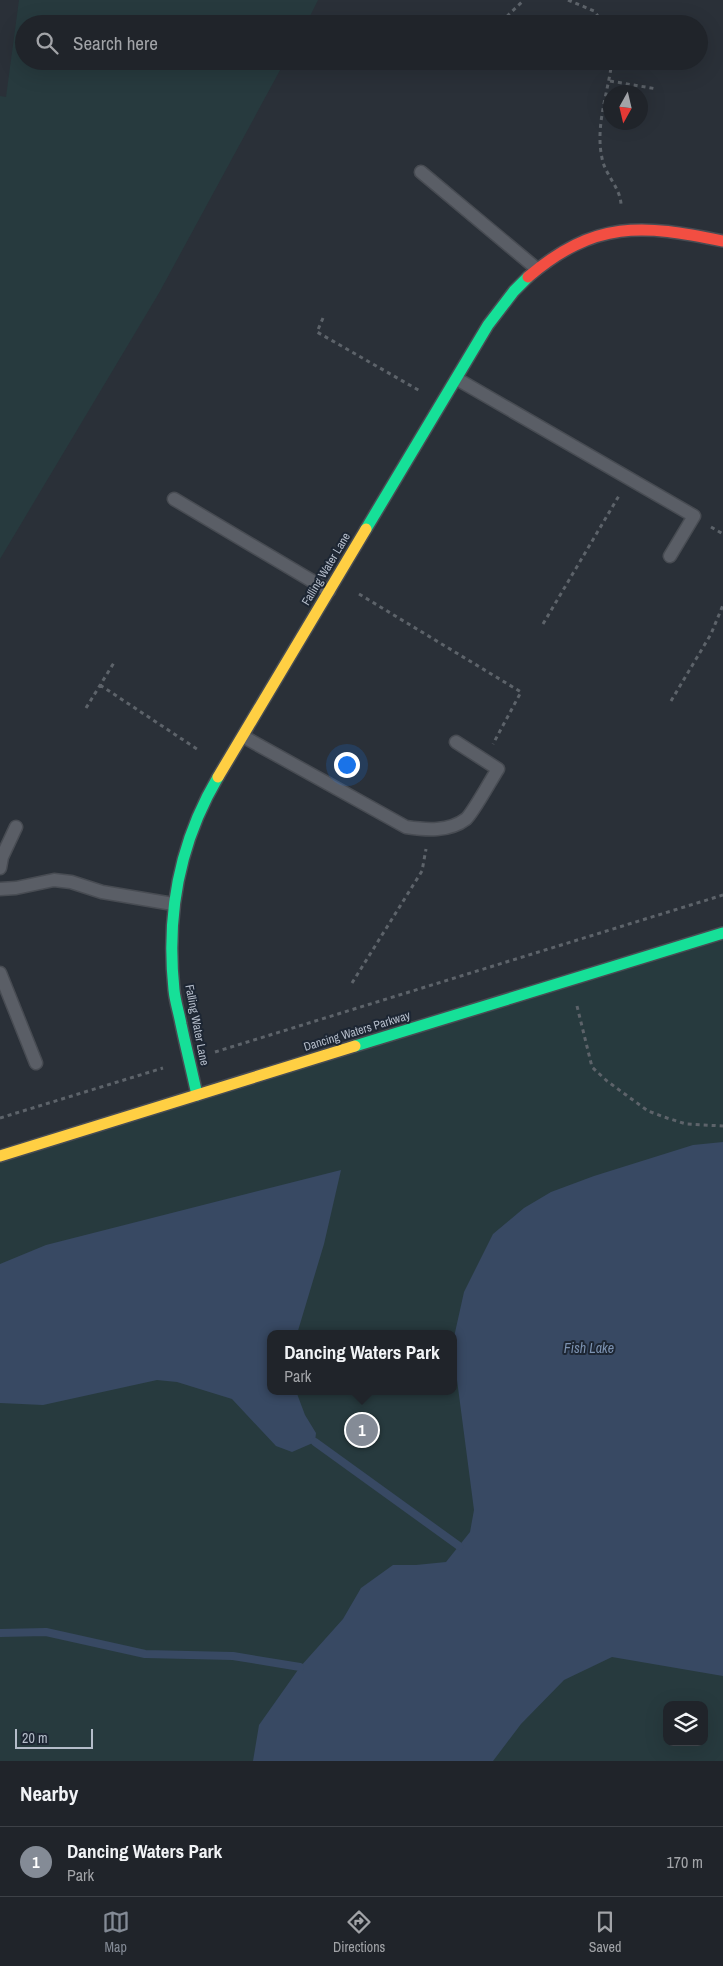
<!DOCTYPE html>
<style>
:root{--surface:#20242a;--page:#2d3036;--text:#f1f3f6;--muted:#a2a4a8;--line:#3d4147;--accent:#848b96}
body{margin:0;font-family:"Archivo Narrow",sans-serif;background:var(--page);color:var(--text)}
.controls{position:absolute;right:15px;bottom:15px;display:grid;overflow:hidden;border-radius:10px;box-shadow:0 5px 20px #0002}
.controls button{width:45px;height:45px;display:grid;place-items:center;padding:0;border:0;border-bottom:1px solid var(--line);background:var(--surface);color:var(--text);font:25px sans-serif}
.compass{position:absolute;left:603px;top:85px;width:45px;height:45px;border-radius:50%;background:var(--surface);box-shadow:0 5px 20px #0002;rotate:188deg}
.scale{position:absolute;left:15px;bottom:12px;width:78px;box-sizing:border-box;padding-left:5px;border:2px solid #b4bcc9;border-top:0;font-size:14px;line-height:18px;white-space:nowrap;color:#b4bcc9;-webkit-text-stroke:4px #1d2633;paint-order:stroke}
.you{position:absolute;left:346px;top:764px;width:18px;height:18px;margin:-12px;border:4px solid #fff;border-radius:50%;background:#1a73e8;box-shadow:0 0 0 8px #1a73e833}
.badge{display:grid;place-items:center;width:32px;height:32px;border-radius:50%;background:var(--accent);color:#fff;font-size:16px;font-weight:700}
.pin{position:absolute;translate:-50% -50%;border:2px solid #fff;box-shadow:0 1px 5px #0006}
.popup{position:absolute;left:267px;top:1330px;width:190px;height:65px;box-sizing:border-box;display:grid;place-content:center;border-radius:10px;background:var(--surface);filter:drop-shadow(0 1px 4px #0005);font-size:16px;white-space:nowrap;color:var(--muted)}
.popup b{font-size:19px;color:var(--text)}
.popup::after{content:'';position:absolute;left:50%;top:100%;margin-left:-10px;border:10px solid transparent;border-top-color:var(--surface)}
.list{margin:0;padding:0;list-style:none}
h2{display:flex;justify-content:space-between;align-items:center;height:65px;margin:0;padding:0 20px;font-size:21px}
h2 small{font-size:16px;font-weight:400;color:var(--muted)}
.list li{display:grid;grid-template-columns:32px 1fr auto;gap:15px;align-items:center;box-sizing:border-box;height:70px;padding:0 20px;border-top:1px solid var(--line)}
.list b{display:block;font-size:19px;white-space:nowrap}
.list p{margin:0;font-size:16px;white-space:nowrap;color:var(--muted)}
.list em{font-size:16px;font-style:normal;color:var(--muted)}
.icon{flex:none;width:28px;height:28px;fill:none;stroke:currentColor;stroke-width:2;stroke-linecap:round;stroke-linejoin:round}
.map{position:relative;flex:none;width:723px;height:1761px;overflow:hidden}
.search{position:absolute;background:var(--surface);box-shadow:0 5px 20px #0002;left:15px;right:15px;top:15px;height:55px;display:flex;align-items:center;gap:12px;box-sizing:border-box;padding:0 18px;border-radius:28px;color:var(--muted);font-size:19px}
.sheet{height:135px;background:var(--surface)}
nav{display:flex;justify-content:space-around;align-items:center;box-sizing:border-box;height:70px;border-top:1px solid var(--line);background:var(--surface);font-size:14px;color:var(--muted)}
nav a{display:grid;justify-items:center;gap:2px}
nav .on{color:var(--accent)}
.map>svg:first-child{display:block}
.green{fill:#273a3e;fill-rule:evenodd}
.water{fill:#384963}
.lines{fill:none;stroke-linecap:round;stroke-linejoin:round}
.stream{stroke:#384963;stroke-width:8}
.lane-casing{stroke:#484c53;stroke-width:15}
.fast-casing{stroke:#484c53;stroke-width:14}
.slow-casing{stroke:#484c53;stroke-width:14}
.jam-casing{stroke:#484c53;stroke-width:14}
.path{stroke:#5d636a;stroke-width:3;stroke-dasharray:4 4;stroke-linecap:butt}
.lane{stroke:#5a5e66;stroke-width:12}
.fast{stroke:#16e098;stroke-width:11}
.slow{stroke:#ffcf43;stroke-width:11}
.jam{stroke:#f24e42;stroke-width:11}
.labels{text-anchor:middle;stroke-width:4;stroke-linejoin:round;paint-order:stroke}
.street-label{font-size:12px;fill:#b4bcc9;stroke:#1d2633}
.water-label{font-size:14px;font-style:italic;fill:#7c92b1;stroke:#1d2633}
</style>
<div class="map">
<svg width="723" height="1761" viewBox="0 0 723 1761">
<rect width="100%" height="100%" fill="#2a3038"/>
<!-- green -->
<path class="green" d="M19,0H318L306,24H24V61H285L159,293L0,559V96L6,97Z
M723,933V1761H0V1156ZM271,1334H453V1391H271ZM667,1705H704V1742H667Z"/>
<!-- water -->
<path class="water" d="M723,1142V1676L612,1657L564,1680L521,1724L493,1761H253L259,1725L300,1667L343,1619L361,1588L393,1565H416L446,1562L470,1532L474,1510L457,1380L454,1337L464,1292L493,1234L524,1208L551,1192L594,1176L693,1145Z
M341,1170L324,1244L297,1334H271V1391H296L305,1415L316,1433L315,1442L292,1452L276,1446L232,1399L177,1382L157,1380L43,1405L0,1403V1264L46,1245Z"/>
<g class="lines">
<!-- stream -->
<path class="stream" d="M315,1442L459,1546
M0,1633L46,1632L145,1654L233,1656L300,1667"/>
<!-- lane casing -->
<g class="lane-casing">
<path id="lane" d="M421,172L537,269
M457,379L694,516L670,556
M174,499L329,591
M244,737L406,827C426,830 449,832 466,819C473,813 492,778 498,769L456,742
M0,868L2,857L16,827
M0,889L16,888L54,880L71,882L102,892L173,904
M0,973L36,1063"/>
</g>
<!-- fast casing -->
<g class="fast-casing">
<path id="fast" d="M366,529L488,325L514,291L528,277
M355,1046L723,933
M197,1095C192,1071 186,1048 181,1024C179,1013 175,1001 174,990C166,914 179,843 218,777"/>
</g>
<!-- slow casing -->
<g class="slow-casing">
<path id="slow" d="M218,777L366,529
M0,1156L355,1046"/>
</g>
<!-- jam casing -->
<g class="jam-casing">
<path id="jam" d="M528,277C595,220 642,224 723,241"/>
</g>
<!-- path -->
<path class="path" d="M568,0L594,11L604,24
M501,22L524,0
M612,61C608,93 595,126 602,158C605,175 620,187 621,204
M610,81L657,89
M323,318L317,332L420,391
M711,527L723,534
M359,594L521,692L493,744
M543,624L620,494
M100,685L200,751
M671,701L711,634L723,605
M86,708L115,661
M352,983L422,871L426,849
M577,1006L592,1067L607,1081L648,1111L667,1118L686,1124L723,1126
M215,1052L723,895
M0,1118L163,1068"/>
<!-- lane -->
<use href="#lane" class="lane"/>
<!-- fast -->
<use href="#fast" class="fast"/>
<!-- slow -->
<use href="#slow" class="slow"/>
<!-- jam -->
<use href="#jam" class="jam"/>
</g>
<g class="labels">
<!-- street labels -->
<g class="street-label">
<text transform="translate(326 569) rotate(-59)" y="4">Falling Water Lane</text>
<text transform="translate(197 1025) rotate(79)" y="4">Falling Water Lane</text>
<text transform="translate(357 1031) rotate(-17)" y="4">Dancing Waters Parkway</text>
</g>
<!-- water labels -->
<g class="water-label">
<text x="589" y="1353">Fish Lake</text>
</g>
</g>
</svg>
<div class="controls">
<button><svg class="icon" aria-label="layers" viewBox="0 0 24 24"><path d="M12 4l9 5-9 5-9-5zM3 14l9 5 9-5"/></svg></button>
</div>
<svg class="compass" viewBox="-18 -18 36 36"><path d="M0-13l5 13h-10z" fill="#e53935"/><path d="M0 13l5-13h-10z" fill="#a2a4a8"/></svg>
<div class="scale">20 m</div>
<div class="you"></div>
<div class="pin badge" style="left:362px;top:1430px">1</div>
<div class="popup"><b>Dancing Waters Park</b>Park</div>
<div class="search"><svg class="icon" aria-label="search" viewBox="0 0 24 24"><circle cx="10" cy="10" r="6"/><path d="M15 15l6 6"/></svg>Search here</div>
</div>
<section class="sheet">
<h2>Nearby<small></small></h2>
<ul class="list">
<li><span class="badge">1</span><div><b>Dancing Waters Park</b><p>Park</p></div><em>170 m</em></li>
</ul>
</section>
<nav>
<a class="on"><svg class="icon" aria-label="map" viewBox="0 0 24 24"><path d="M3 6l6-2 6 2 6-2v14l-6 2-6-2-6 2zM9 4v14M15 6v14"/></svg>Map</a>
<a><svg class="icon" aria-label="directions" viewBox="0 0 24 24"><path d="M12 3l9 9-9 9-9-9zM9 14v-3h6M13 9l2 2-2 2"/></svg>Directions</a>
<a><svg class="icon" aria-label="saved" viewBox="0 0 24 24"><path d="M7 4h10v16l-5-4-5 4z"/></svg>Saved</a>
</nav>
